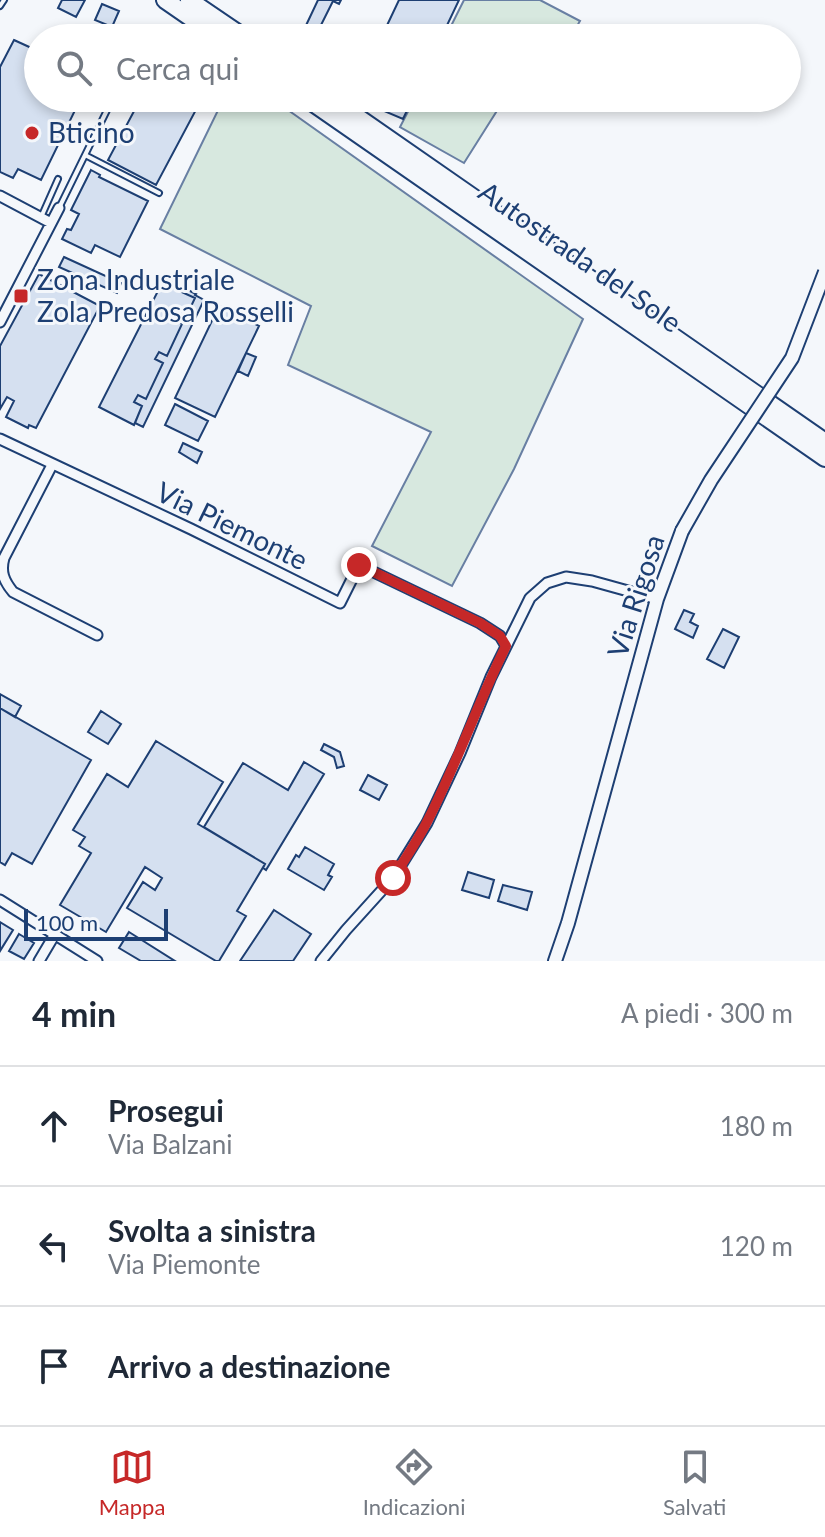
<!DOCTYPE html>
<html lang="it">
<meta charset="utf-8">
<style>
:root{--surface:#fff;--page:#f6f6f7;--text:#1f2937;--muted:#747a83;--line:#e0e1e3;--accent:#c62828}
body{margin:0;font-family:Lato,sans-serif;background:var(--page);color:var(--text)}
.scale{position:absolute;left:24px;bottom:20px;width:144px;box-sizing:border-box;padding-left:8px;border:4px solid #1d3f73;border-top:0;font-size:22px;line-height:28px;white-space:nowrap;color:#1d3f73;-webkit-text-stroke:6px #f4f7fb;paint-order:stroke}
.stop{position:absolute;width:24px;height:24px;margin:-18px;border:6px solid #c62828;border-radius:50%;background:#fff}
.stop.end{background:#c62828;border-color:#fff;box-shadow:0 2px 8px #0008}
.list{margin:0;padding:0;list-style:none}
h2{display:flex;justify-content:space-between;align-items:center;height:104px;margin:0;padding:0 32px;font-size:34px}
h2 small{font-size:26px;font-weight:400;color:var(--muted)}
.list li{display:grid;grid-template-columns:52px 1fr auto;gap:24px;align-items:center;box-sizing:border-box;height:120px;padding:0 32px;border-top:2px solid var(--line)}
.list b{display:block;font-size:30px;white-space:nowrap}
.list p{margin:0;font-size:26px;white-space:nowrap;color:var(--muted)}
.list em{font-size:26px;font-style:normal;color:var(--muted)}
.icon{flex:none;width:44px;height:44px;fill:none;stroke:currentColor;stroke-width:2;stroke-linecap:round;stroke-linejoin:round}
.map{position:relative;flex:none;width:825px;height:961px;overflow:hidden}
.search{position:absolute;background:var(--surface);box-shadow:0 4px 12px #0003;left:24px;right:24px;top:24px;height:88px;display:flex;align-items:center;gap:20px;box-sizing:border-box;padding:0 28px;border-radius:44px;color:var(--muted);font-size:30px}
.sheet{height:464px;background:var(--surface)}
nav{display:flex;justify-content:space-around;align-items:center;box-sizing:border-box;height:112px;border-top:2px solid var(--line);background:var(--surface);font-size:22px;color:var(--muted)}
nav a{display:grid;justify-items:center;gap:4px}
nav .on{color:var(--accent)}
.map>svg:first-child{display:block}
.green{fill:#d7e8df;stroke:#687fa3;stroke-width:2}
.building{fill:#d5e0f0;stroke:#1d3f73;stroke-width:2}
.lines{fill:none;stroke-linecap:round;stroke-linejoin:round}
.service-casing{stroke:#1d3f73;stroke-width:8}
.minor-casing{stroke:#1d3f73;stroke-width:13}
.secondary-casing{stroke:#1d3f73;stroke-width:16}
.motorway-casing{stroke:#1d3f73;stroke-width:20}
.service{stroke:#f4f7fb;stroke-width:4}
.minor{stroke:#f4f7fb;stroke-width:9}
.secondary{stroke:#f4f7fb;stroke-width:12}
.motorway{stroke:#f4f7fb;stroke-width:16}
.secondary-bridge-casing{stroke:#1d3f73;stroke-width:16;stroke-linecap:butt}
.secondary-bridge{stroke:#f4f7fb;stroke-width:12}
.route{stroke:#c62828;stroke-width:10}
.poi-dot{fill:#c62828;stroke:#f4f7fb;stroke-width:3}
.labels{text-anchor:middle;stroke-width:6;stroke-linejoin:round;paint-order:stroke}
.poi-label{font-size:28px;fill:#1d3f73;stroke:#f4f7fb;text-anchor:start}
.street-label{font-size:28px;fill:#1d3f73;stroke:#f4f7fb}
</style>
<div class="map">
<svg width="825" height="961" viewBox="0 0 825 961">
<rect width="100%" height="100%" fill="#f4f7fb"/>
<!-- green -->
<path class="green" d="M464,0H540L580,21L570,38H445Z
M224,98H271L583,319L514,469L452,586L372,546L431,432L288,365L311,306L160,229Z
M415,98H535L532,103L500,106L464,163L400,127Z"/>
<!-- building -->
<path class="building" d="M62,0H85L76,17L58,8Z
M318,0H341L339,4L333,1L320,27L344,38H304L301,36Z
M399,0H459L441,38H381Z
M102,4L119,11L112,27L95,20Z
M14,40L38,51V98H81L41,180L18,169L13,178L0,172V67Z
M141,98H200L196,105L198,106L156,185L108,160Z
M369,98H413L403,119L384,111L385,107L368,100Z
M91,170L100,175L99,177L148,201L120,257L95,245L91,253L62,239L67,229L71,230L79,214L71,210Z
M64,257L121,283L117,293L59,267Z
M39,274L100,306L36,428L29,425L28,428L6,417L14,401L7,397L0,409V346Z
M164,278L196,294L195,295L204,300L143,427L135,423L142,406L134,402L138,395L146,399L163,363L155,359L159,352L167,356L182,324L174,320L177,313L186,317L195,298L162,283Z
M162,283L195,298L186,317L177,313L174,320L182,324L167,356L159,352L155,359L163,363L146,399L138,395L134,402L142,406L134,425L99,407Z
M219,306L259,326L215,417L175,398Z
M246,353L256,357L248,376L238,371Z
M175,404L208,421L198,441L165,425Z
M183,443L202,452L197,463L179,452Z
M684,610L694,614L690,622L698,626L693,638L675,629Z
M723,629L739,637L724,668L707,659Z
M0,694L21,706L15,717L0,708Z
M0,708L91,760L32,864L12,853L5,865L0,862Z
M101,711L121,724L108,744L88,732Z
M156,741L223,782L198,824L265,864L237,911L246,916L219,961H216L127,908L143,882L155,890L162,878L145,867L106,932L60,905L91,853L79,846L85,837L73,830L107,774L128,787Z
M324,744L340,752L344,766L337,768L334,757L321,750Z
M304,762L324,774L266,870L263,868L265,864L204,827L243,763L288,790Z
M368,775L387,785L379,800L360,790Z
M305,847L334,864L328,875L332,877L324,890L288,869L296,855L299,857Z
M468,872L494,880L489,898L462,890Z
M503,885L532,892L527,910L498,901Z
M274,910L311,934L293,961H240Z
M0,922L13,930L0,951Z
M129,932L175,961H141L119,948Z
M19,934L34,943L24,959L9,951Z"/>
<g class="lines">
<!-- service casing -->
<g class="service-casing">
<path id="service" d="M0,6L4,0
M85,155L159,193
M60,206L113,98
M42,215L58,179"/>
</g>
<!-- minor casing -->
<g class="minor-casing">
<path id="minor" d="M0,196L51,223
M0,322L59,208
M0,439L191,529L340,603L359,565L480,623L500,636L506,646
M52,465L4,558C0,572 4,581 13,592L97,635
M0,900L97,961
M39,961L55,934
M321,961L346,930L393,878L427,823L460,753L491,677L530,598L547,583L566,577L592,581L657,599"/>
</g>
<!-- secondary casing -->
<g class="secondary-casing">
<path id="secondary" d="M555,961L568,923L657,599L682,531"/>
</g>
<!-- motorway casing -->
<g class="motorway-casing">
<path id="motorway" d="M165,0L220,38
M189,0L245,38
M306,98L825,458
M330,98L825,442"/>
</g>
<!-- service -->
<use href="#service" class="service"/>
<!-- minor -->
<use href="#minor" class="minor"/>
<!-- secondary -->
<use href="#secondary" class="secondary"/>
<!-- motorway -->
<use href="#motorway" class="motorway"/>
<!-- secondary-bridge casing -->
<g class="secondary-bridge-casing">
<path id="secondary-bridge" d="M682,531L711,480L792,358L825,272"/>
</g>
<!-- secondary-bridge -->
<use href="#secondary-bridge" class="secondary-bridge"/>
</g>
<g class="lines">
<!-- route -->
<path class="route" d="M359,565L480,623L500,636L506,646C478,703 457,763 428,820C418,840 405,859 393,878"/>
</g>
<!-- markers -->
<g class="poi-dot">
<circle cx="32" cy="133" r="8"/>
<rect x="13" y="288" width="16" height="16" rx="4"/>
</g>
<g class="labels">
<!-- poi labels -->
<g class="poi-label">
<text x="48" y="143">Bticino</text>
<text x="37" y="290">Zona Industriale<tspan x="37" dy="32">Zola Predosa Rosselli</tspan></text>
</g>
<!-- street labels -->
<g class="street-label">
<text transform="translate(580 257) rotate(35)" y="10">Autostrada del Sole</text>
<text transform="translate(232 526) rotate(26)" y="10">Via Piemonte</text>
<text transform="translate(636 596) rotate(-72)" y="10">Via Rigosa</text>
</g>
</g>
</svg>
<div class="scale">100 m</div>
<div class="stop" style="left:393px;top:878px"></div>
<div class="stop end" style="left:359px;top:565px"></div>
<div class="search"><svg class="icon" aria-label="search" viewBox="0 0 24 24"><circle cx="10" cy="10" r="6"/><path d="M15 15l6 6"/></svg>Cerca qui</div>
</div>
<section class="sheet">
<h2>4 min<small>A piedi · 300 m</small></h2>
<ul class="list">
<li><svg class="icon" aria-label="ahead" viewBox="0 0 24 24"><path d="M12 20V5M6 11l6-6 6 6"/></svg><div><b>Prosegui</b><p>Via Balzani</p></div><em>180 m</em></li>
<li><svg class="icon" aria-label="left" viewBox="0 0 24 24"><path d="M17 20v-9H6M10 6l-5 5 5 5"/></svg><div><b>Svolta a sinistra</b><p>Via Piemonte</p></div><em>120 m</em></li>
<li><svg class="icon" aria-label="arrive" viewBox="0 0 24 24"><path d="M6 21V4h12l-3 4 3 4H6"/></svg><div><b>Arrivo a destinazione</b></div></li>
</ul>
</section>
<nav>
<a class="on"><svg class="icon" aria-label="map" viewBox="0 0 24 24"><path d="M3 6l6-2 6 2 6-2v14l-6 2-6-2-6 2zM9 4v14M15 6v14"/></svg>Mappa</a>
<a><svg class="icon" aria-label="directions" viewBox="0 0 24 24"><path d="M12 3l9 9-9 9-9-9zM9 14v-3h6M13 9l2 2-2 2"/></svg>Indicazioni</a>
<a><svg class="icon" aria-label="saved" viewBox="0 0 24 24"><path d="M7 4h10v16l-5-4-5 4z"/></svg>Salvati</a>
</nav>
